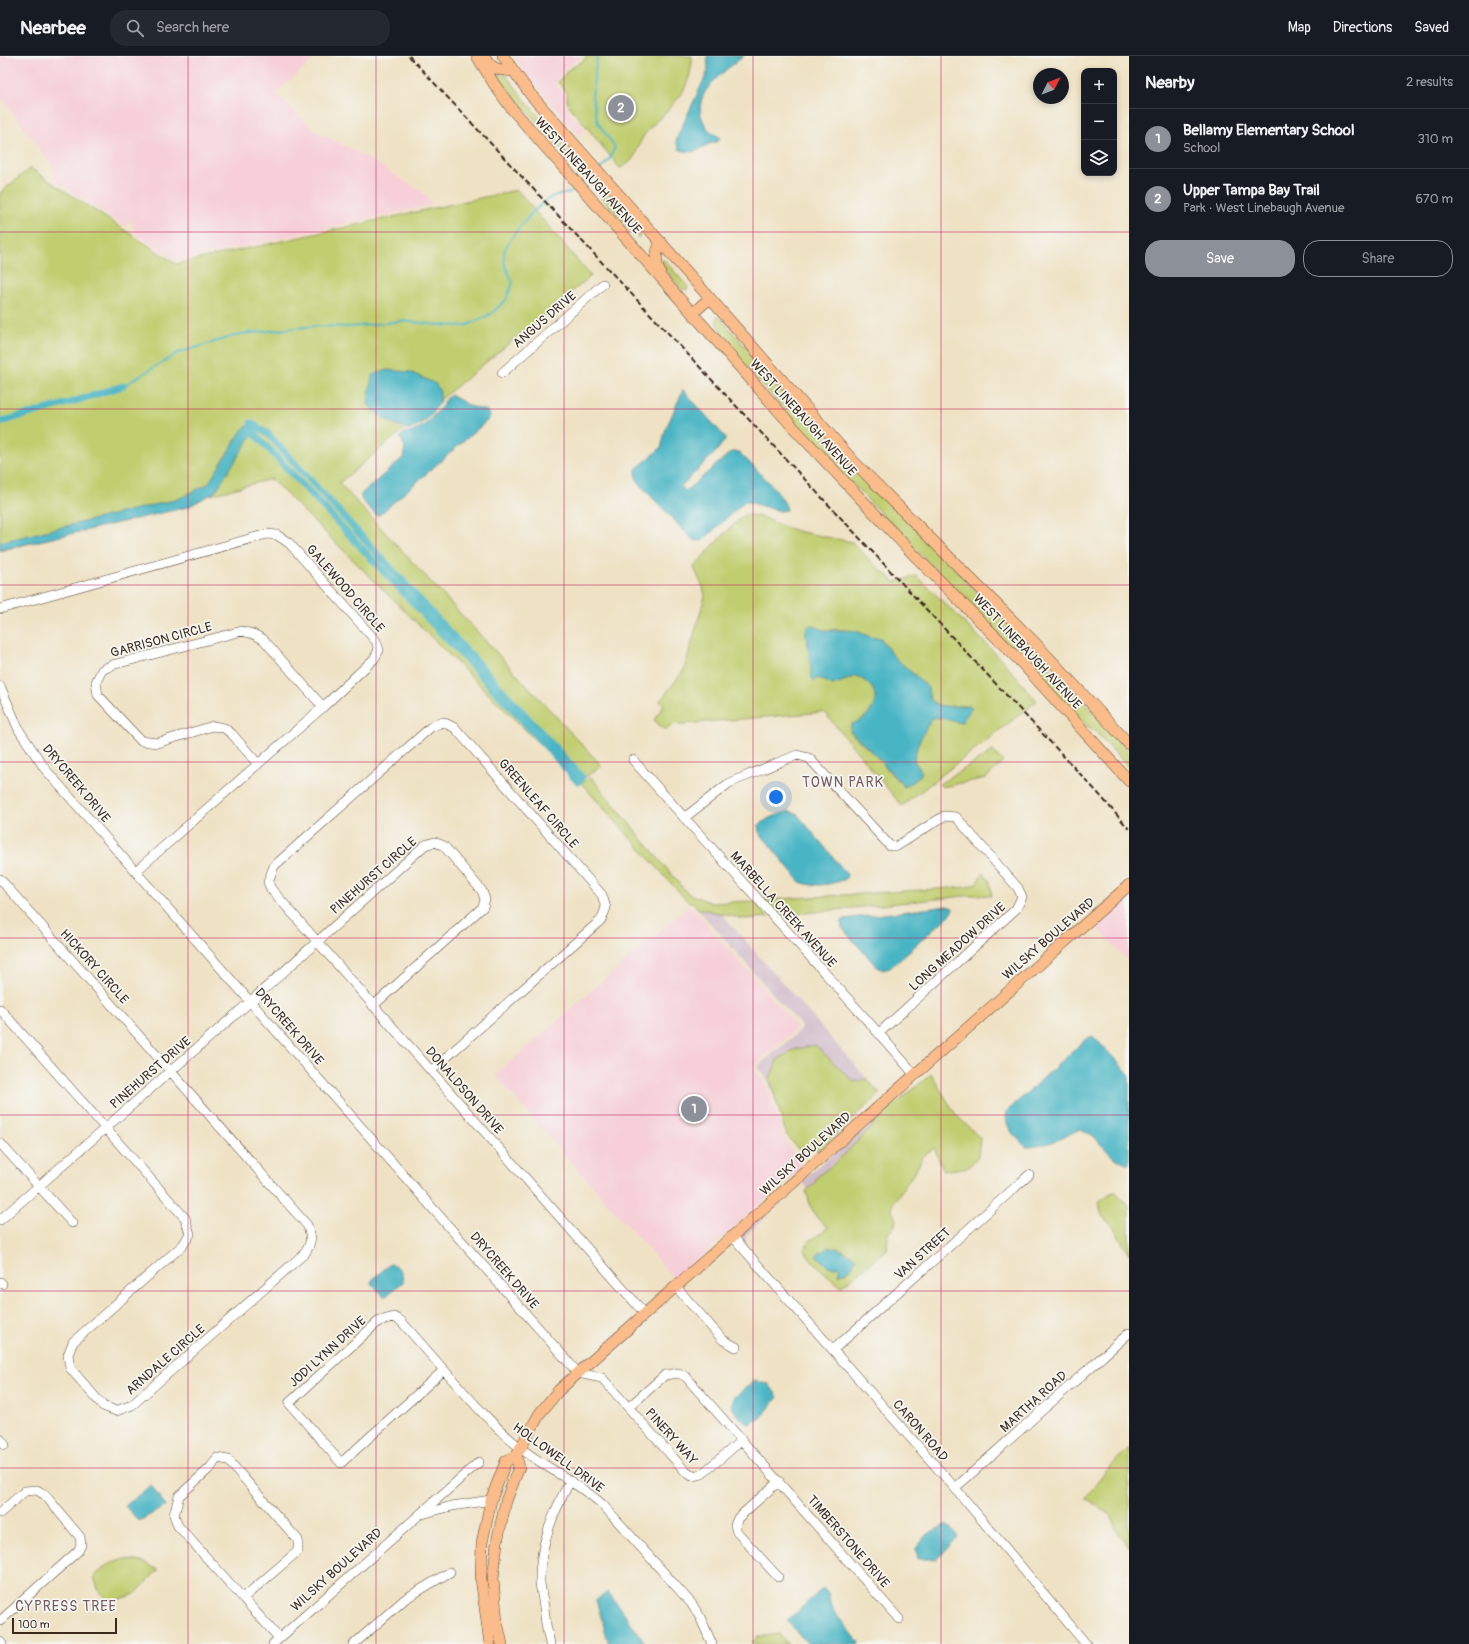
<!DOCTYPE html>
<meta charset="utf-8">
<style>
:root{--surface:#171b24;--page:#242831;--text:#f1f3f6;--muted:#9ea1a6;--line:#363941;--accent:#8c9099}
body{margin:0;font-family:Pangolin,sans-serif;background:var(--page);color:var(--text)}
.controls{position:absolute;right:12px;top:12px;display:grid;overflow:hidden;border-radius:8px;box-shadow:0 2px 6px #0003}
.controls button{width:36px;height:36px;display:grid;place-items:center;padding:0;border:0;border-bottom:1px solid var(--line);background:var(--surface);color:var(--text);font:20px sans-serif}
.compass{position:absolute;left:1033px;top:12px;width:36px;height:36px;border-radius:50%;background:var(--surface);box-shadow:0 2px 6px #0003;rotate:48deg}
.scale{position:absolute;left:12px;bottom:10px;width:105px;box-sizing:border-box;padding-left:4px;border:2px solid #3b2a1e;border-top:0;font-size:11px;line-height:14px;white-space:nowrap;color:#3b2a1e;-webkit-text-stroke:3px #f6f6f2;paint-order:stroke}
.you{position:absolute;left:776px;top:741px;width:14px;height:14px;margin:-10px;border:3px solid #fff;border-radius:50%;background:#1a73e8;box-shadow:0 0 0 6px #1a73e833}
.badge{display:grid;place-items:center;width:26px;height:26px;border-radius:50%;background:var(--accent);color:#fff;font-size:13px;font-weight:700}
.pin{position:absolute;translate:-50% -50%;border:2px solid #fff;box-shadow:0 1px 4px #0006}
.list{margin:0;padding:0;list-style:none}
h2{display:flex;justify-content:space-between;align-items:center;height:52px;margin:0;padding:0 16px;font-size:17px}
h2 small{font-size:13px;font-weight:400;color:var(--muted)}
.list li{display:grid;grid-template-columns:26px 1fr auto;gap:12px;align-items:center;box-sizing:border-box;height:60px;padding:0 16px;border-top:1px solid var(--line)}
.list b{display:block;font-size:15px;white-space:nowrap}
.list p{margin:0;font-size:13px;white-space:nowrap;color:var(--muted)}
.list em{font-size:13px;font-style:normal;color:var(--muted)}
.actions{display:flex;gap:8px;padding:12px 16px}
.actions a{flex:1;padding:9px 0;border:1px solid var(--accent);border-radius:16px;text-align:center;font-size:14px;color:var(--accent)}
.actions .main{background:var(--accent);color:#fff}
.icon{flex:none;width:22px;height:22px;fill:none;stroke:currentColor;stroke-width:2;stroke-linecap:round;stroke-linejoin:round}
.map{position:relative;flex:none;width:1129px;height:1588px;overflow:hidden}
header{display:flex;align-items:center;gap:24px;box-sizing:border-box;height:56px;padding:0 20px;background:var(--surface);border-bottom:1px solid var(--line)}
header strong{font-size:19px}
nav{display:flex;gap:22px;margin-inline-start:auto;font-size:14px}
.search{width:280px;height:36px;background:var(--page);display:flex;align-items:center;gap:10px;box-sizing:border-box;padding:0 14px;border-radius:16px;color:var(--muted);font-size:15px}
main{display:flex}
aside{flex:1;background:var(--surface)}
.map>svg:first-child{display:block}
.built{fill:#f6cfd8}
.industrial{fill:#d1bdca}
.green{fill:#c1ce70;stroke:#7e7c47;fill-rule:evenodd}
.water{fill:#48b5c4;stroke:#427071}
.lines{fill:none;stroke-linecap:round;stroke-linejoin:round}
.stream{stroke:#48b5c4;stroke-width:2}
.canal{stroke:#48b5c4;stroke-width:7}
.minor-casing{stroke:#564637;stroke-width:10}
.major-casing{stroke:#564637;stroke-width:12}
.minor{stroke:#fff;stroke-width:9}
.major{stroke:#f9bc8a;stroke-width:11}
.rail{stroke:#3b2a1e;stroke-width:2;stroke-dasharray:6 3;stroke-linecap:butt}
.grid{fill:none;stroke:#c2185b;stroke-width:1;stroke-opacity:0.55}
.labels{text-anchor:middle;stroke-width:3.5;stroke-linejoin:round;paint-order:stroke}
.street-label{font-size:13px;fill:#3b2a1e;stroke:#f6f6f2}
.neighbourhood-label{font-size:14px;letter-spacing:1px;fill:#72585d;stroke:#f6f6f2}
</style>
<header>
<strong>Nearbee</strong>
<div class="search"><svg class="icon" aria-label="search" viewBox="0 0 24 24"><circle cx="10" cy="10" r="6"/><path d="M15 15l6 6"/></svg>Search here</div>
<nav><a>Map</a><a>Directions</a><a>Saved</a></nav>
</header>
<main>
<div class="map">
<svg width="1129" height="1588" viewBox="0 0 1129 1588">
<rect width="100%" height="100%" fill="#f6f6f2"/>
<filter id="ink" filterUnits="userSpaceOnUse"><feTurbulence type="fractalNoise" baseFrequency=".025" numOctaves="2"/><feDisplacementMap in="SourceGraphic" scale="8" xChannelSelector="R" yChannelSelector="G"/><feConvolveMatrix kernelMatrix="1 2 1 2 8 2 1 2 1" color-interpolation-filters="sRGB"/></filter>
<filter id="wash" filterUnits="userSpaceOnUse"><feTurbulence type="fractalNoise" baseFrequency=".012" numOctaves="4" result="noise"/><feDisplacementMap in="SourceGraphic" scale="16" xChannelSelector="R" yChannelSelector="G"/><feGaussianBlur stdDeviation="0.9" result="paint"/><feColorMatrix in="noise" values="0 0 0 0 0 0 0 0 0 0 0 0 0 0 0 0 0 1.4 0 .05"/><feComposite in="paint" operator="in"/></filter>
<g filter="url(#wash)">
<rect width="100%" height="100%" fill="#efe2c4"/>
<!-- built -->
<path class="built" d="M0,0H318L276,37L312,73L359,97L403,124L427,140L432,149L177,205L137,179L130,165L124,170L54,124L53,112L19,64L0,42Z
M514,0H583L566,12L554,27L564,38V49L585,74L580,81L523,15Z
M1129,834V907L1094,867Z
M690,849L798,972L753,1011L766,1029L784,1082L793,1098L804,1110L675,1224L495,1019Z"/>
<!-- industrial -->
<path class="industrial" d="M697,852L721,857L867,1023L855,1026L815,989L777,1046L778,1052L769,1027L757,1011L800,975L802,971Z
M889,1048L892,1051L854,1089L818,1120L814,1128L808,1133L803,1127L746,1179L745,1188L738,1181Z"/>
<!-- green -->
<path class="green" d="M587,0H692C692,29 679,43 659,63C654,68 647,74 643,81C634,96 639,103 620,112L567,47V37L558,26L568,14L583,5Z
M497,18L506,19L529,49L586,116L583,118L515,42Z
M30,112L176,208L517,134L591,220L339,427L602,710L578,726L271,423L0,495V137Z
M600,131L640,176L641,179L640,181H637L596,134Z
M661,204H664L688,231L687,234L682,233L660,208Z
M717,261H719L806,359L1099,662L1129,695V712L1097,677L1082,666L817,391L725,286L717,268Z
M745,458L764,462L785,471L801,476L852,486L879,513L895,526L917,520L1001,603L1037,645L902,750L824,656L671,669L665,674L664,673L654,664L664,649L660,645L684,614L705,540C703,527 698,523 694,511L717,485ZM817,571L825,575L836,573L860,577L874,583L881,582C892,604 913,615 928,632C929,657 952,649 968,650L972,652L941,662H932C924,674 914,692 914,706L919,711L921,719L907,730L896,724L880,704L853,679L851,669C856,666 863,664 867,659C883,643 874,628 856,620C851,621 848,624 844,625C835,628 826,625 818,622L809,601L807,582Z
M993,695L1003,706L986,722L942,731L939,728Z
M591,721L687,837L711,847L753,845L768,861L745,863L697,852L693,846H688L581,727Z
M983,817L990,825L992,840L974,839L778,860L764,844L967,831L976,828Z
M815,989L854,1026L867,1023L880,1038L819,1094L798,1093L786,1078L770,1023L777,1004L793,994Z
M931,1018L956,1059L980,1082L978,1100L969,1111L944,1115L934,1092L924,1099L916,1114L893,1147L892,1154L896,1164L895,1169L888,1178L887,1194L841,1231L814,1207L805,1195L806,1188L829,1171C815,1166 810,1149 806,1135L814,1128L818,1120L835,1107L892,1051ZM832,1192C846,1193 848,1197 854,1209L845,1217L839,1218V1211L827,1208L818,1197Z
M1116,1136L1129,1150V1198L1114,1172L1102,1160L1098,1146L1111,1137Z
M1129,1392V1491L1119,1478L1109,1458L1086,1442L1104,1417Z
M124,1503L143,1506L158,1514L135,1538L110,1546L99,1536L94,1521L107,1509Z
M779,1578L788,1588H751L757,1581Z"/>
<!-- water -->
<path class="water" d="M707,0H744C723,17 686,39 706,70C710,77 715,77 720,82L717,86C699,88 703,100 680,94L676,86L678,79L708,15Z
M387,314L410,316L436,328L440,336V347L426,364L410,374C393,368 380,363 368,348L372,319Z
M683,334L726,382L716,396L681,430L686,435L731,396H739C752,410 784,437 787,454L780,455L745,445L702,485L693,484L644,433L636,422V413L661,392L665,375Z
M451,339L470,350L487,355L490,360L489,363L379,459H376L361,443V438L403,402L405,391L400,381L405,376L411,377L427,367L443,349L444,345Z
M251,367L254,376L215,436L188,451L0,494V486L178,443L208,428L242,374Z
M812,569L825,575C835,575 845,573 856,575C865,578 871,583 881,582C892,604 913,615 928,632C929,657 952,649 969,650L972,652L961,667L937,661L932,662C927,669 911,699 915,706C916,709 920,712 922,716C920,721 909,729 904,731L880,704L850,675L851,669C856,666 863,664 867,659C883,643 874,628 856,620L833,629L818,622L814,625L812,622L807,582C804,576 806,570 812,569Z
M790,755L798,759L847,818L846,823C833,828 814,832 800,826L759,776L758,770L769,762Z
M947,850L953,852L952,857L890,912L883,914L876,910L842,872L841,866L844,863Z
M1093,980L1129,1018V1108L1114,1102L1092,1079L1080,1073C1062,1082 1046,1091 1026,1091C1015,1080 1003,1071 1007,1055L1087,982Z
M830,1190L832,1192H838L856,1202L851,1212L840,1219L839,1211L837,1210L833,1212C829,1211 819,1203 817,1199L818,1197L823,1195Z
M390,1208C399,1209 404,1218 403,1226L385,1241L371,1228L372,1224Z
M754,1325L769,1328L778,1341L760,1363L748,1368L739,1361L731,1350L734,1342Z
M151,1429L166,1450L139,1465L125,1450Z
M947,1468L958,1481L937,1503H918L916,1492L928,1478Z
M823,1532L828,1538L834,1556L859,1586L858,1588H808L787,1565Z
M608,1536L646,1588H609L596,1544Z"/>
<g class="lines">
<!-- stream -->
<path class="stream" d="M597,0L592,40L598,67L615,91L609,104L600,113
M583,127L595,117
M123,330L178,297L241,278L315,270L352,271L402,265L439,269L466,270L491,258L506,244L513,226C508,217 501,205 505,194C510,180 539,146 554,140C564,136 566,141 576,132"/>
<!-- canal -->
<path class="canal" d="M0,366L72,346L123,330
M251,367L268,378L582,721L578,726L516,657L253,376"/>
</g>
</g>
<g filter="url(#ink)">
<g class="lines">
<!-- minor casing -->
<g class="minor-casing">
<path id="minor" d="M502,317L603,228
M0,553L267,478L277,479L289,487L376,585L379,594L374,603L323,651L136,815
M0,630L19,674L45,713L578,1317L602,1322L686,1416L692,1420L702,1418L742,1384
M633,704C726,810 823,912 915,1019
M258,708L232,678L224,672L213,670L157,687L141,685L98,639L96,626L102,614L112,609L242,575L253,578L263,583L323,651
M684,762L729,727L797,699L809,702L890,790H897L944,760L956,761L1018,832L1022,841L1016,853L879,977
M0,823L307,1169C312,1180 312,1186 305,1197L132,1349L116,1355L103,1350L70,1312L68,1299L73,1286L183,1189L190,1178L185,1162L0,953
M431,1015L601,864L606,852L602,839L455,672L443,666L431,671L274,810L268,826L271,833L645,1258
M0,1087L72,1167
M0,1164L251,945L425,789L435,786L444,790L482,835L485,843L483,851L373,950
M733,1181L955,1432L1086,1588
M0,1226L2,1228
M676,1231L723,1284L736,1291
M394,1261L401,1265L444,1314L341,1407L289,1347L379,1265Z
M833,1294L1029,1119
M444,1314C468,1341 491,1368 519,1391C546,1412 577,1426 603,1449L691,1547L700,1561L712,1588
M629,1351L665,1319L679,1317L686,1321L899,1563
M0,1383L5,1389
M217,1402L228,1404L298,1484V1495L243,1542L178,1470L174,1459L179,1440L211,1411Z
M955,1432L1129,1277
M0,1457L25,1435L37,1434L45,1439L80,1481L81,1489L78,1495L0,1565
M422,1458L452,1450L491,1444
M778,1521L737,1476L735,1469L738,1462L779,1425
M243,1542L279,1582
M0,1586L2,1588
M273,1588L479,1406
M354,1588L405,1543L450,1516
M550,1588C547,1576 545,1564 544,1552C543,1544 541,1535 540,1527C539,1490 553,1457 570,1425"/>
</g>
<!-- major casing -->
<g class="major-casing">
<path id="major" d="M477,0L494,28L512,53L792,370L913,498L1021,606L1129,725
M503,0L531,39L854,406L1036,588L1129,688
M485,1C491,14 500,14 513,15
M660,217C655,207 655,197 661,186
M693,257L710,242
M516,1400L540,1357L559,1334L1129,829
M490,1588L481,1523L482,1487L491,1444L506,1405L516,1400
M502,1588L497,1566L493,1524L497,1486L506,1445L519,1411L516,1400"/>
</g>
<!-- minor -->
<use href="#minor" class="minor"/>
<!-- major -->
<use href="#major" class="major"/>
<!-- rail -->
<path class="rail" d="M409,0L1097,736L1129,773"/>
</g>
</g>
<!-- grid -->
<path class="grid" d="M188,0V1588M376,0V1588M564,0V1588M753,0V1588M941,0V1588M0,176H1129M0,353H1129M0,529H1129M0,706H1129M0,882H1129M0,1059H1129M0,1235H1129M0,1412H1129"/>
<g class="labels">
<!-- street labels -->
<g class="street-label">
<text transform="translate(589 119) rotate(48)" y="5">WEST LINEBAUGH AVENUE</text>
<text transform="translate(544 263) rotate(-41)" y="5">ANGUS DRIVE</text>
<text transform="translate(804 361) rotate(48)" y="5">WEST LINEBAUGH AVENUE</text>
<text transform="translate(346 532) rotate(49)" y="5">GALEWOOD CIRCLE</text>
<text transform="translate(161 583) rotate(-15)" y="5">GARRISON CIRCLE</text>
<text transform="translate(1028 595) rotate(47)" y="5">WEST LINEBAUGH AVENUE</text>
<text transform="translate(77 727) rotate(50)" y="5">DRYCREEK DRIVE</text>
<text transform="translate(539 747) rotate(49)" y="5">GREENLEAF CIRCLE</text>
<text transform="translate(373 819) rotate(-41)" y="5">PINEHURST CIRCLE</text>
<text transform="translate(784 853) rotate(48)" y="5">MARBELLA CREEK AVENUE</text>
<text transform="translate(1048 882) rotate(-41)" y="5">WILSKY BOULEVARD</text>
<text transform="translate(957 890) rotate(-42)" y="5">LONG MEADOW DRIVE</text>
<text transform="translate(95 910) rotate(48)" y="5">HICKORY CIRCLE</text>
<text transform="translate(290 970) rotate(49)" y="5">DRYCREEK DRIVE</text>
<text transform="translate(150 1016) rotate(-41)" y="5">PINEHURST DRIVE</text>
<text transform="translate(465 1034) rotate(49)" y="5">DONALDSON DRIVE</text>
<text transform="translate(805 1097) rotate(-42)" y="5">WILSKY BOULEVARD</text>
<text transform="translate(922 1197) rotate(-42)" y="5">VAN STREET</text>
<text transform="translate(505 1214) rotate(49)" y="5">DRYCREEK DRIVE</text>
<text transform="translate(327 1295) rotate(-42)" y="5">JODI LYNN DRIVE</text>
<text transform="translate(165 1303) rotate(-41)" y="5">ARNDALE CIRCLE</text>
<text transform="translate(1033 1345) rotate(-42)" y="5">MARTHA ROAD</text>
<text transform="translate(921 1374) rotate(49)" y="5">CARON ROAD</text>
<text transform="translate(672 1380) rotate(48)" y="5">PINERY WAY</text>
<text transform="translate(559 1401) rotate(36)" y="5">HOLLOWELL DRIVE</text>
<text transform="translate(849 1485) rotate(49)" y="5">TIMBERSTONE DRIVE</text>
<text transform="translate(336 1513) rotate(-42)" y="5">WILSKY BOULEVARD</text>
</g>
<!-- neighbourhood labels -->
<g class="neighbourhood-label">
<text x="843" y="731">TOWN PARK</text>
<text x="66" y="1555">CYPRESS TREE</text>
</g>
</g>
</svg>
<div class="controls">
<button>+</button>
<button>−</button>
<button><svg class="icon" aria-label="layers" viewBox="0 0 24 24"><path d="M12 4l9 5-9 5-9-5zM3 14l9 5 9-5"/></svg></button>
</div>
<svg class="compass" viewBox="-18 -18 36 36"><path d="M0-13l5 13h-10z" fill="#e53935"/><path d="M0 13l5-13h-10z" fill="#9ea1a6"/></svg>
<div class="scale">100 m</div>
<div class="you"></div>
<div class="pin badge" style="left:694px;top:1053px">1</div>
<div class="pin badge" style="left:621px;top:52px">2</div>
</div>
<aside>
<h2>Nearby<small>2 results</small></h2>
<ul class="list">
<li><span class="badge">1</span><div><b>Bellamy Elementary School</b><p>School</p></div><em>310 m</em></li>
<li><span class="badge">2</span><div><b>Upper Tampa Bay Trail</b><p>Park · West Linebaugh Avenue</p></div><em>670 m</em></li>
</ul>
<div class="actions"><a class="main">Save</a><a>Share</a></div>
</aside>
</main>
